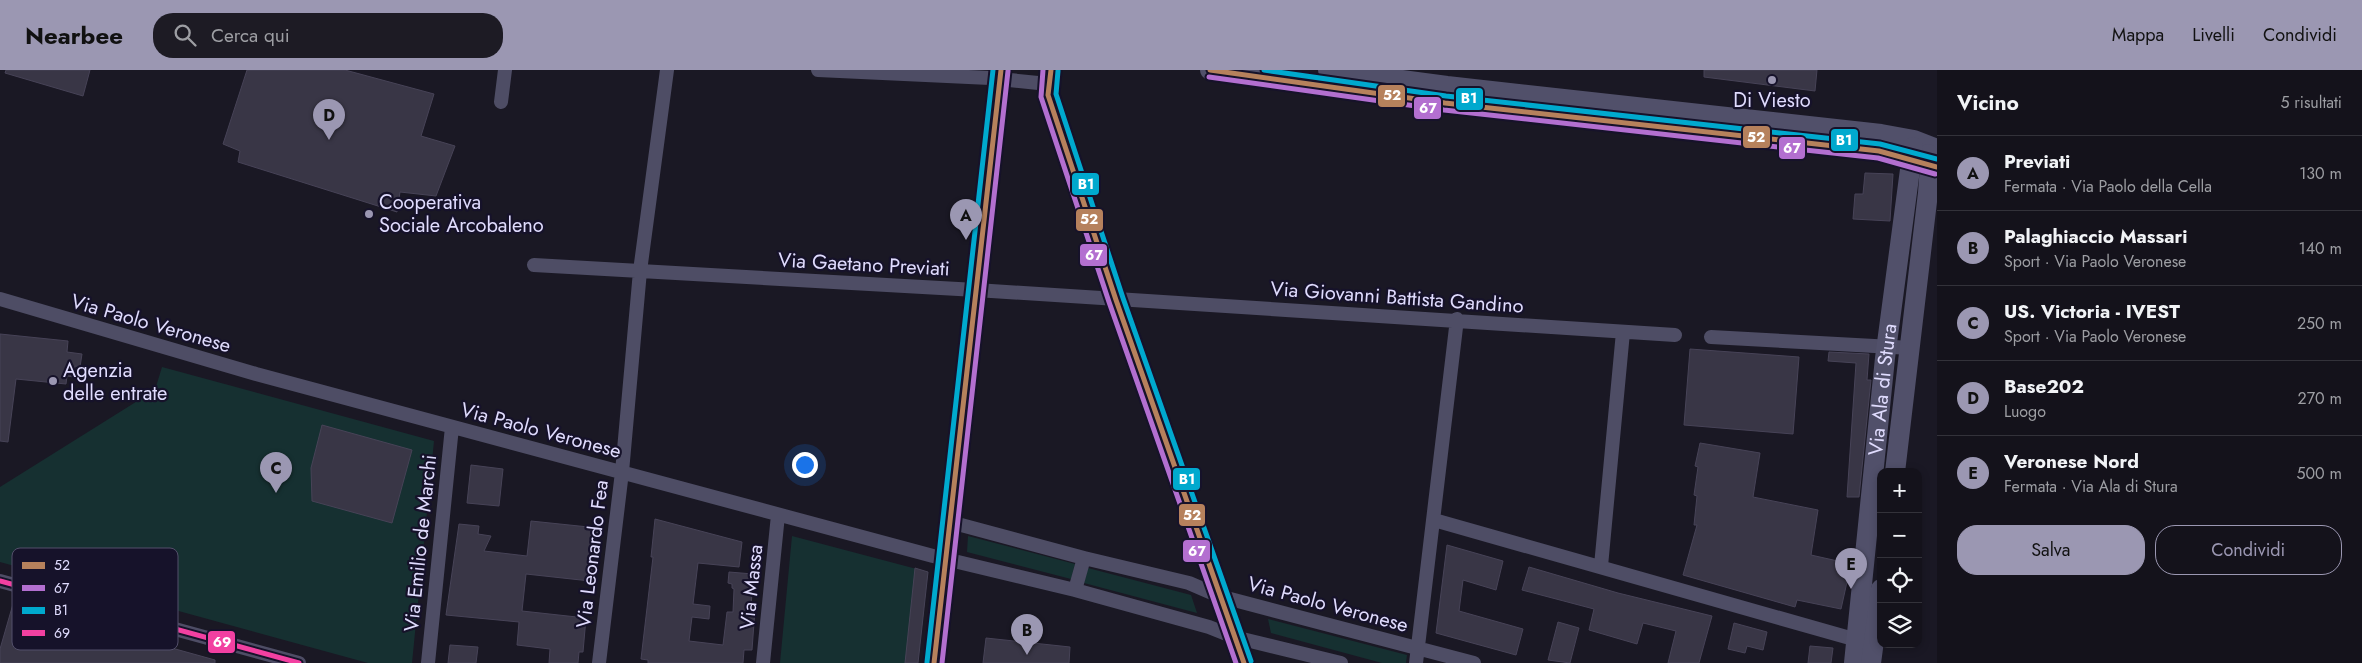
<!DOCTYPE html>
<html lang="it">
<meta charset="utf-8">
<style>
:root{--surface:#14121b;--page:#1d1b24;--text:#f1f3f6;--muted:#9d9ea3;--line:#33323a;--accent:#9b97b2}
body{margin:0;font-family:Jost,sans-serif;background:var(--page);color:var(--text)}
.controls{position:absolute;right:15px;bottom:15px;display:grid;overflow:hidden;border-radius:10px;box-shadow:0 2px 8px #0003}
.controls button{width:45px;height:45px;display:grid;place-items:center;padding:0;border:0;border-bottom:1px solid var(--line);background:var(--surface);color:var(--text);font:25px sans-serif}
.you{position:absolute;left:804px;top:394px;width:18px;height:18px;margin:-12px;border:4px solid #fff;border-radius:50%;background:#1a73e8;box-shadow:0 0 0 8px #1a73e833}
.badge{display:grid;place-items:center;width:32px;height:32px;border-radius:50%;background:var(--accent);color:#111;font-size:16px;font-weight:700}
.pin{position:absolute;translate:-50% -41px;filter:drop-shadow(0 1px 2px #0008)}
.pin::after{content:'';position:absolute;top:26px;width:18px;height:15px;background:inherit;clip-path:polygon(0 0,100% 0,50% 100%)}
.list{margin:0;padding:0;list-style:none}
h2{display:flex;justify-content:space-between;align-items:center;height:65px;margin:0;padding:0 20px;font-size:21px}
h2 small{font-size:16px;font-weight:400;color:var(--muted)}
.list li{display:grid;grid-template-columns:32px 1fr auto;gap:15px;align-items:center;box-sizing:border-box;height:75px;padding:0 20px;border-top:1px solid var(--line)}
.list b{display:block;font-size:19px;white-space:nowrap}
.list p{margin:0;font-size:16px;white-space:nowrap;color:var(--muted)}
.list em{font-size:16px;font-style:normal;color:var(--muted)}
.actions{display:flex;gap:10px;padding:15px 20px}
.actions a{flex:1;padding:11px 0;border:1px solid var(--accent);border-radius:20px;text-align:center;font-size:18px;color:var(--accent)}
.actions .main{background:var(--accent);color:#111}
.icon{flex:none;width:28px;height:28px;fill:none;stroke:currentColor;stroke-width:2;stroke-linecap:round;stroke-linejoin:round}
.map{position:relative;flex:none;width:1937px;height:593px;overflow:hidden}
header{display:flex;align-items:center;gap:30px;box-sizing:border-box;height:70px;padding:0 25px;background:var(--accent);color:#111}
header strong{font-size:24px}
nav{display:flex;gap:28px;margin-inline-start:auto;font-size:18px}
.search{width:350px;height:45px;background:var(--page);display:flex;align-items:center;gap:12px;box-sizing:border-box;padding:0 18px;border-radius:20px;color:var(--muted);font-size:19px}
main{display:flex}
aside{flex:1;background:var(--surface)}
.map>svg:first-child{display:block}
.green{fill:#163031}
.building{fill:#393646;stroke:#474357}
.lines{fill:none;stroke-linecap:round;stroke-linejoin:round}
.street{stroke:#4e4d65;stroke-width:14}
.secondary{stroke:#51506a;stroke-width:20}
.bus-1-casing{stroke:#16122a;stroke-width:9}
.bus-2-casing{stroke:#16122a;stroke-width:9}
.bus-3-casing{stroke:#16122a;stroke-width:9}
.bus-4-casing{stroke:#16122a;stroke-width:9}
.bus-1{stroke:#b6815c;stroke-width:5}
.bus-2{stroke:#b36fd0;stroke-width:5}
.bus-3{stroke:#00a9ce;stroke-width:5}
.bus-4{stroke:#f240a1;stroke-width:5}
.poi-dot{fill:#9b97b2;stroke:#16122a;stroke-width:2}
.labels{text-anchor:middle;stroke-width:4.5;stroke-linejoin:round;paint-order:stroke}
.poi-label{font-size:20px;fill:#e0dcfe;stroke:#16122a;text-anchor:start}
.street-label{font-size:20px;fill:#e0dcfe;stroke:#16122a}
.key{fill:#16122a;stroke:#534f6a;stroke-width:1}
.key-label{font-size:14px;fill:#e0dcfe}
.line-badge{stroke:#16122a;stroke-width:2}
.badge-label{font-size:14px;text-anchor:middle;font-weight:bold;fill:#fff}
</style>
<header>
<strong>Nearbee</strong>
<div class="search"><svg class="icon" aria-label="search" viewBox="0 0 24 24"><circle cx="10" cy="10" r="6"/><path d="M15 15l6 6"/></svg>Cerca qui</div>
<nav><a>Mappa</a><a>Livelli</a><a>Condividi</a></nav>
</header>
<main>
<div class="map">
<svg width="1937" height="593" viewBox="0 0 1937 593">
<rect width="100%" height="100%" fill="#1a1824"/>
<!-- green -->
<path class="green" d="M162,297L434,371L412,593H368L0,492V417L155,320Z
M792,466L928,502L918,593H780Z
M968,466L1075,494L1071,509L967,482Z
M1088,498L1191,525L1197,543L1084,513Z
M1268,549L1407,585L1406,593H1382L1271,563Z"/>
<!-- building -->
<path class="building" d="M6,0H90L83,26L5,3Z
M247,0H345L434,24L421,66L455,76L436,126L400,122L397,142L238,92L240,81L223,74Z
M1704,0H1817L1815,21L1704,7Z
M1865,103L1893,104L1890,151L1853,149L1855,124H1863Z
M0,264L68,271L67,282L82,284L80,297L75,296L74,307L67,306L66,314L16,309L8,372L0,371Z
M1690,279L1799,287L1793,364L1684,355Z
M1829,282L1869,284L1867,310H1871L1859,427H1847L1856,293L1828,291Z
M322,355L412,380L392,453L312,431L311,398Z
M1700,373L1760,383L1753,427L1818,440L1811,485L1851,494L1841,539L1797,530L1795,537L1683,505L1697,455H1694L1697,426L1694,425L1698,397L1695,396Z
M471,395L503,399L499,436L467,433Z
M655,449L742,472L739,497L698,493L693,534L710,536L709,549L692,547L689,571L723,575L727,542H733L734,519L732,518V514L728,513L729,502L753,504L751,539H755L752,580H744L743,593H648V590L641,589L653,487H651Z
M531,451L598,458L590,511L526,504L522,541L586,548L583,582H579L578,593H549L550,579L517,575L519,552L446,545L459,454L479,456L478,464L491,466L484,481L527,486Z
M1447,475L1503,491L1496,520L1463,510L1459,541L1523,559L1516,585L1436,563Z
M1529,497L1618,523L1712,546L1699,593H1668L1676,561L1643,553L1637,574L1589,560L1594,539L1522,520Z
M915,498L928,502L918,593H905Z
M13,534L215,590V593H0V579Z
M1558,552L1579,558L1570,593L1548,590Z
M1734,553L1767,562L1763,580L1747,576L1745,583L1728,579Z
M986,568L1070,577L1069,593H983Z
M450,575L478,577L476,593H448Z
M1810,576L1833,578L1831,593H1808Z"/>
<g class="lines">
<!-- street -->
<path class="street" d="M818,0L990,8L1048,14
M1051,0L1048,25L1116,230L1244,593
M501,32L505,0
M534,195L976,220L1675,265
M0,229L256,304L933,486L1075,520L1209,557L1234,567L1341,593
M1711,267L1911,278
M1434,450L1864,572
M950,452L1084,488L1189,513L1219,526L1474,593
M1601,496L1623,262
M0,511L299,593
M1075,520L1084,488
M428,593L452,357
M599,593L622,402L640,201L667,0
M763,593L778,445
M934,593L1001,0
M1416,593L1457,249"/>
<!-- secondary -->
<g class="secondary">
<path d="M1210,0L1445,33L1879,81L1937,97"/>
<path d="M1328,0L1447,16L1881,64L1914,70L1937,79"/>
<path d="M1895,402L1928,123L1930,95L1928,84"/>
<path id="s1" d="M1854,593L1885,288L1913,77"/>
<path d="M1871,593L1881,519"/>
</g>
<!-- bus-1 casing -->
<g class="bus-1-casing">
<path id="bus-1" d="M1051,0L1048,25L1116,230L1244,593
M1210,0L1445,33L1879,81L1937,97
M934,593L1001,0"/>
</g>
<!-- bus-2 casing -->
<g class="bus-2-casing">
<path id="bus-2" d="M1043,0L1041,27L1109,232L1236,593
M1209,7L1444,40L1878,88L1935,104
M942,593L1008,1"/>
</g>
<!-- bus-3 casing -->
<g class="bus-3-casing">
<path id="bus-3" d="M1264,0L1446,26L1880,74L1937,89
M1058,1L1056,24L1123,228L1251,591
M927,592L993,0"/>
</g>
<!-- bus-4 casing -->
<g class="bus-4-casing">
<path id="bus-4" d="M0,511L299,593"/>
</g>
<!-- bus-1 -->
<use href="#bus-1" class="bus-1"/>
<!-- bus-2 -->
<use href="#bus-2" class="bus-2"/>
<!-- bus-3 -->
<use href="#bus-3" class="bus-3"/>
<!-- bus-4 -->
<use href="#bus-4" class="bus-4"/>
</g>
<!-- markers -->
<g class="poi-dot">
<circle cx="1772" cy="10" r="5"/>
<circle cx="369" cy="144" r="5"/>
<circle cx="53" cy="311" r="5"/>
</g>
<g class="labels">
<!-- poi labels -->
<g class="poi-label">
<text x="1772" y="37" text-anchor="middle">Di Viesto</text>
<text x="379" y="139">Cooperativa<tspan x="379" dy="23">Sociale Arcobaleno</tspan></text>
<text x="63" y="307">Agenzia<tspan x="63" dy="23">delle entrate</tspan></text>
</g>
<!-- street labels -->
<g class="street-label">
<text transform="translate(864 194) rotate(3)" y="7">Via Gaetano Previati</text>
<text transform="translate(1397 227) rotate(4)" y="7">Via Giovanni Battista Gandino</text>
<text transform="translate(151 253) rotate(16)" y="7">Via Paolo Veronese</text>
<text dy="7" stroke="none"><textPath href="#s1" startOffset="275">Via Ala di Stura</textPath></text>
<text transform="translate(541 360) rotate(15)" y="7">Via Paolo Veronese</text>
<text transform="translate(420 473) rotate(-84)" y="7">Via Emilio de Marchi</text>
<text transform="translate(592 484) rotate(-83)" y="7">Via Leonardo Fea</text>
<text transform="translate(751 517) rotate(-84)" y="7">Via Massa</text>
<text transform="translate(1328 534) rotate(15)" y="7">Via Paolo Veronese</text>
</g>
</g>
<!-- legend -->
<rect x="12" y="478" width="166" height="102" rx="8" class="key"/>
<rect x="22" y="492" width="23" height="7" fill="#b6815c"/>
<rect x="22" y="515" width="23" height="6" fill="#b36fd0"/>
<rect x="22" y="537" width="23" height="7" fill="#00a9ce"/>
<rect x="22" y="560" width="23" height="6" fill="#f240a1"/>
<g class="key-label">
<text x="54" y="500">52</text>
<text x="54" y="523">67</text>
<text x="54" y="545">B1</text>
<text x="54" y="568">69</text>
</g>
<g class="line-badge">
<rect x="1377" y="14" width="29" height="24" rx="5" fill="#b6815c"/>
<rect x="1455" y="17" width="29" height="24" rx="5" fill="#00a9ce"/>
<rect x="1413" y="26" width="29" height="24" rx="5" fill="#b36fd0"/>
<rect x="1742" y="55" width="29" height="24" rx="5" fill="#b6815c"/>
<rect x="1830" y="58" width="29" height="24" rx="5" fill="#00a9ce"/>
<rect x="1778" y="66" width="28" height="24" rx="5" fill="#b36fd0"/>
<rect x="1071" y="102" width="29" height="24" rx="5" fill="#00a9ce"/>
<rect x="1075" y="138" width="29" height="24" rx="5" fill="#b6815c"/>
<rect x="1079" y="173" width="29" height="24" rx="5" fill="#b36fd0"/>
<rect x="1172" y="397" width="29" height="24" rx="5" fill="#00a9ce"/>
<rect x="1178" y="433" width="28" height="24" rx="5" fill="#b6815c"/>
<rect x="1182" y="469" width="29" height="24" rx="5" fill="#b36fd0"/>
<rect x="207" y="560" width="29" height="24" rx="5" fill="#f240a1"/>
</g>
<g class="badge-label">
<text x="1392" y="30">52</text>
<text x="1469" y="33">B1</text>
<text x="1428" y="43">67</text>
<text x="1756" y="72">52</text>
<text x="1844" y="75">B1</text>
<text x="1792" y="83">67</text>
<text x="1086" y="119">B1</text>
<text x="1089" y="154">52</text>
<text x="1094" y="190">67</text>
<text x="1187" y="414">B1</text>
<text x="1192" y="450">52</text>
<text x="1197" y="486">67</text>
<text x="222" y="577">69</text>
</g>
</svg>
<div class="controls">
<button>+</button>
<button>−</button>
<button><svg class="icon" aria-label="locate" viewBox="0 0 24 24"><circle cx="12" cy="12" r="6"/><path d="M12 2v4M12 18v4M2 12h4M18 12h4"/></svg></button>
<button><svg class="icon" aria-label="layers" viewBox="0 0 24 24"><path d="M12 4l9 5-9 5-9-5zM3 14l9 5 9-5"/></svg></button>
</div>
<div class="you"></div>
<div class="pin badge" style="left:966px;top:170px">A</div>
<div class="pin badge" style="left:1027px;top:585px">B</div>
<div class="pin badge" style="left:276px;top:423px">C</div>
<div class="pin badge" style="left:329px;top:70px">D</div>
<div class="pin badge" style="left:1851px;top:519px">E</div>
</div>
<aside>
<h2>Vicino<small>5 risultati</small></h2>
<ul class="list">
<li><span class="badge">A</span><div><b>Previati</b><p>Fermata · Via Paolo della Cella</p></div><em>130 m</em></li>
<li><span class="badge">B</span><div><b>Palaghiaccio Massari</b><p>Sport · Via Paolo Veronese</p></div><em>140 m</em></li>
<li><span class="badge">C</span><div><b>US. Victoria - IVEST</b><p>Sport · Via Paolo Veronese</p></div><em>250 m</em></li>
<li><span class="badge">D</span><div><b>Base202</b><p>Luogo</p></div><em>270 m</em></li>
<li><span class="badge">E</span><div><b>Veronese Nord</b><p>Fermata · Via Ala di Stura</p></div><em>500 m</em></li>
</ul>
<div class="actions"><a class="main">Salva</a><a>Condividi</a></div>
</aside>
</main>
